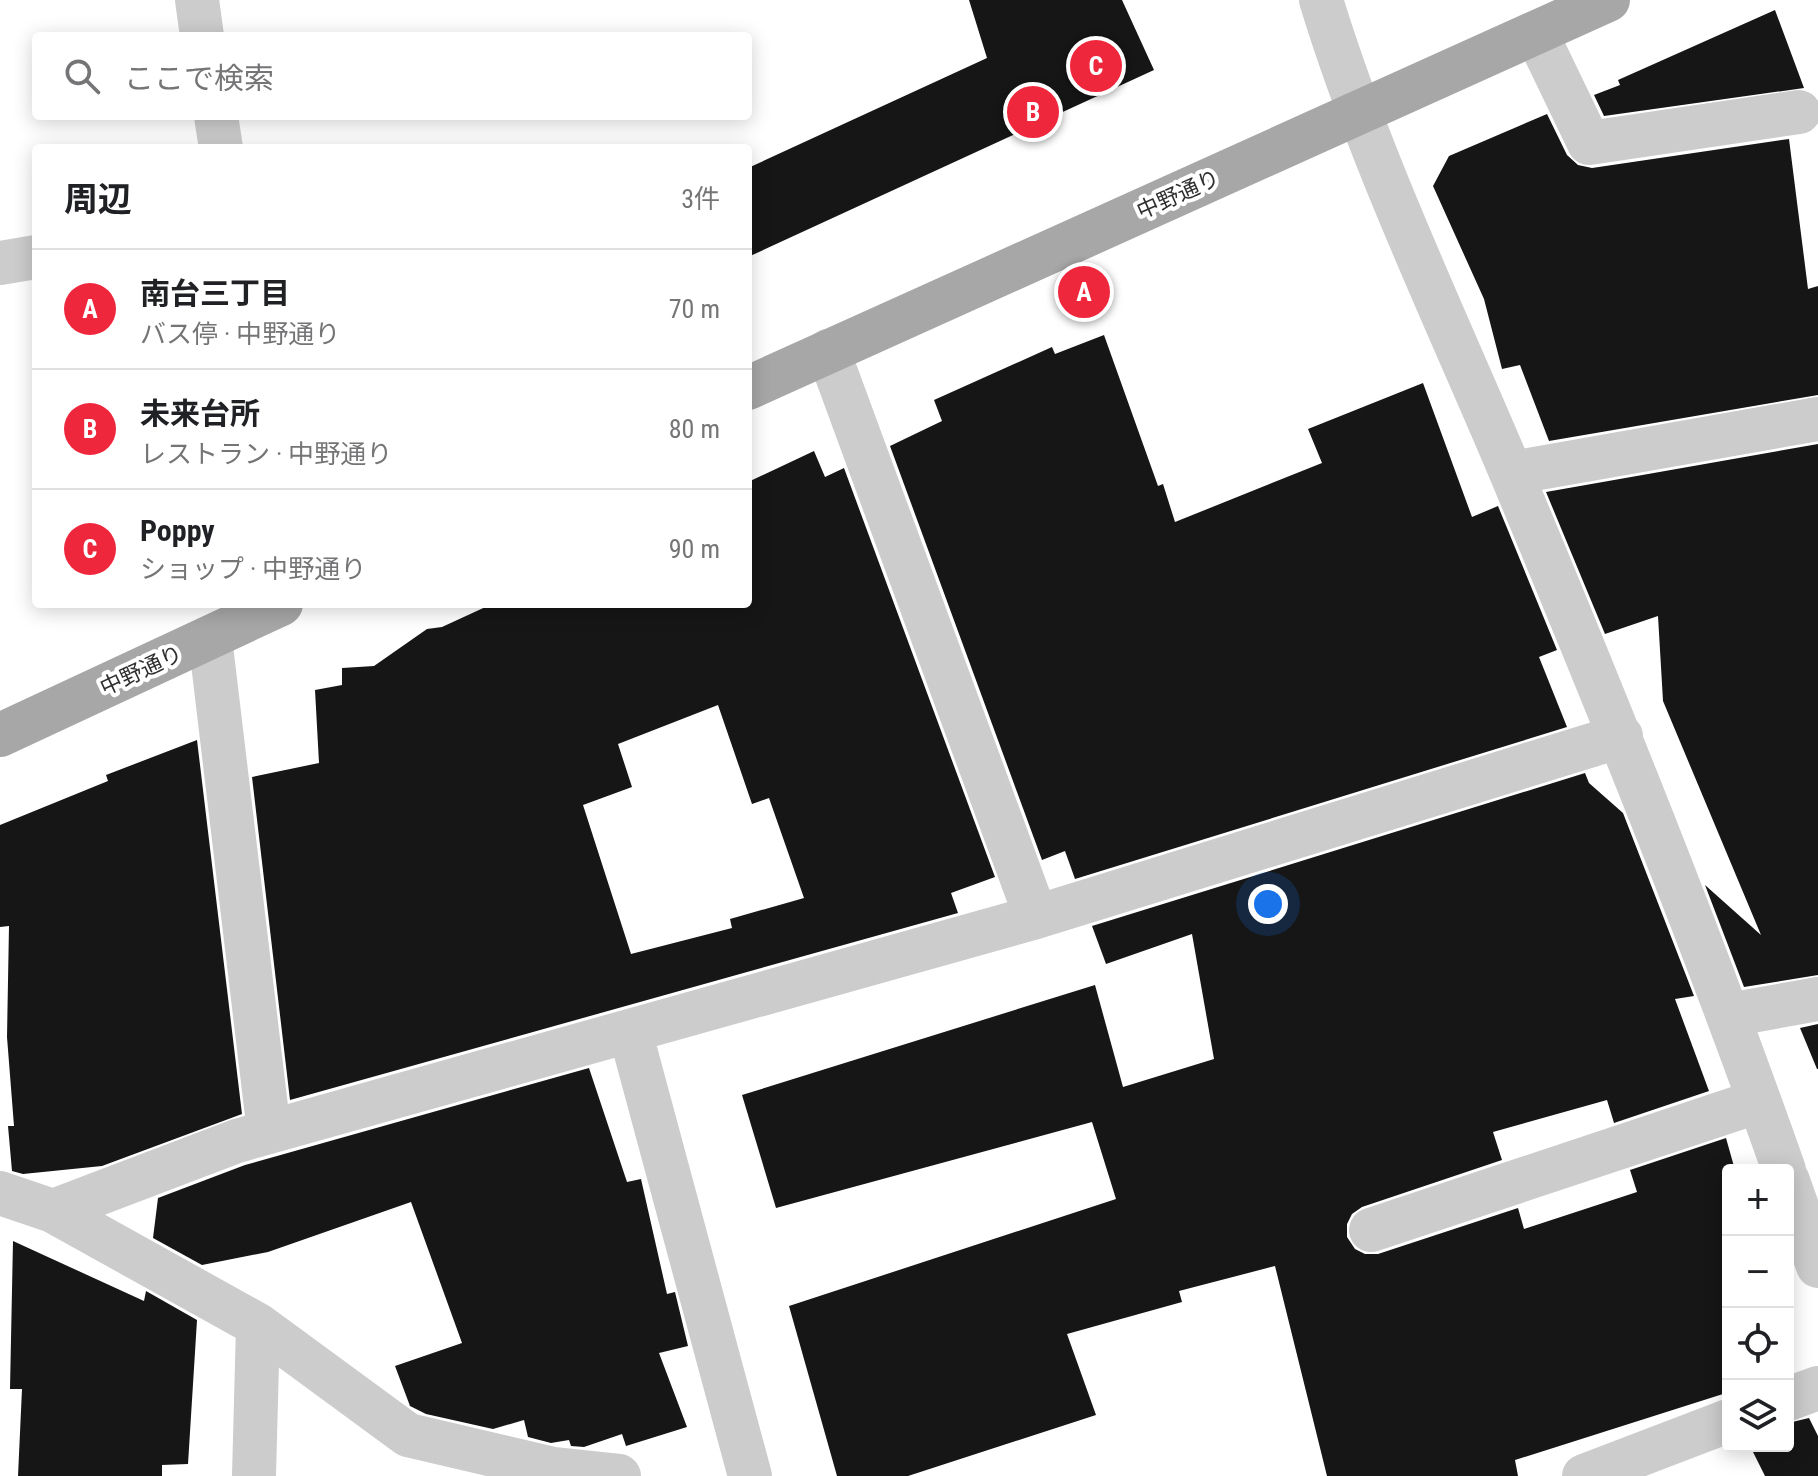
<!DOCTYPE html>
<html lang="ja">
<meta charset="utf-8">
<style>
:root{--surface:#fff;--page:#f6f6f6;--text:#202124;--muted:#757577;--line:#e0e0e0;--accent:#ef273d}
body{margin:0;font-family:"Roboto Condensed","Noto Sans JP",sans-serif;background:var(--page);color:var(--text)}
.controls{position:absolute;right:24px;bottom:24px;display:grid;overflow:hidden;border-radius:8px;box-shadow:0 4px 20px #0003}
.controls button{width:72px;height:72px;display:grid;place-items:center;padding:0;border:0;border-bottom:2px solid var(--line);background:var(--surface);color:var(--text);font:40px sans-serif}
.you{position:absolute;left:1268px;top:904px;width:28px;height:28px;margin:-20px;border:6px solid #fff;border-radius:50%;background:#1a73e8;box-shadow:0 0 0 12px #1a73e833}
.badge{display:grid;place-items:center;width:52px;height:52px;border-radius:50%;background:var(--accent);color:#fff;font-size:26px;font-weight:700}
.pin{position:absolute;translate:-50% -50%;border:4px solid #fff;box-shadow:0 2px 8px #0006}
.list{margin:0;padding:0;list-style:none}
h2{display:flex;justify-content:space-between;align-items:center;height:104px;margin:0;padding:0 32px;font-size:34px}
h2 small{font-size:26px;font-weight:400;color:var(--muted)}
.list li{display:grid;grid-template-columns:52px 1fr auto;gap:24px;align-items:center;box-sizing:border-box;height:120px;padding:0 32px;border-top:2px solid var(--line)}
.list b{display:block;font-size:30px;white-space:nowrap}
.list p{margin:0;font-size:26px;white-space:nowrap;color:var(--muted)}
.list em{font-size:26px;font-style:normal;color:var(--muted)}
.icon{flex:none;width:44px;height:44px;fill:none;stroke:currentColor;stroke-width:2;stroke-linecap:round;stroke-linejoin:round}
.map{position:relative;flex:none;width:1818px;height:1476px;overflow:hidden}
.search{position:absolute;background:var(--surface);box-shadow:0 4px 20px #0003;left:32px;top:32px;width:720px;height:88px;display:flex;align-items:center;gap:20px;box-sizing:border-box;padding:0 28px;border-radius:8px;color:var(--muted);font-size:30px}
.panel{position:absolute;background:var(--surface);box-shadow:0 4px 20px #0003;left:32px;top:144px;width:720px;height:464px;border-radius:8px}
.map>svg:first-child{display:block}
.building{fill:#161616;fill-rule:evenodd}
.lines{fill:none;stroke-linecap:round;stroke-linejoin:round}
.minor{stroke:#ccc;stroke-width:44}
.major{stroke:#a7a7a7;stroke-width:44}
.labels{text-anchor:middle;stroke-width:8;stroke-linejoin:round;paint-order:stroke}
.street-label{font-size:22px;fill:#2f2f2f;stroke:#fff}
</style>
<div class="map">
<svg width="1818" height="1476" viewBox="0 0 1818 1476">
<rect width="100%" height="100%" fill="#fff"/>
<!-- building -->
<path class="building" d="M969,0H1122L1154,70L748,257V168L987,58Z
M1775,10L1804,88L1604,116L1594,95L1620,85L1618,80Z
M1547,114L1567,155L1578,165L1592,168L1789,139L1808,289L1818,286V395L1549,441L1520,365L1502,369L1484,299L1433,186L1449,156Z
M1104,335L1158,486L1163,484L1175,522L1322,463L1308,429L1423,383L1472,517L1498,506L1557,650L1539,657L1567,727L1075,879L1065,851L1042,860L890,446L942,421L934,400L1052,347L1055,354Z
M1818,444V975L1744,987L1705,885L1761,935L1663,701L1658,616L1605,634L1546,492Z
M814,451L825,477L844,468L995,877L951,893L958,913L290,1100L252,777L319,763L315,690L342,685V668L374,666L427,629L442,627L492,604H748V482ZM718,705L752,804L769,798L804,898L730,919L732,928L631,954L583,805L632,787L618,744Z
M197,740L242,1114L102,1166L23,1174L12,1171L8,1126H14L7,1037L9,926L0,927V825L108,781L106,775Z
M1585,773L1589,783L1623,813L1663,916L1694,996L1675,999L1709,1091L1614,1123L1607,1100L1493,1132L1502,1160L1362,1207L1352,1214L1347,1224V1237L1355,1249L1365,1254H1378L1518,1208L1524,1229L1637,1192L1630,1170L1726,1138L1735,1170H1728V1397L1723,1394L1515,1460L1518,1476H1327L1275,1266L1179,1291L1182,1302L1067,1334L1096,1415L908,1476H837L789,1306L1116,1199L1092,1122L776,1208L742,1095L1095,985L1123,1087L1214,1059L1192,934L1106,964L1092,926Z
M1818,1024V1069H1817L1800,1028Z
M589,1068L627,1182L641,1179L667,1294L675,1292L688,1346L659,1353L687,1427L626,1446L622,1434L584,1447L571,1446L569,1440L551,1443L528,1437L524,1420L493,1429L426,1414L410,1406L395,1366L462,1343L411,1202L268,1252L202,1265L153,1238L158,1198L245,1165Z
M13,1241L144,1301L146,1291L197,1320L188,1464L162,1465V1476H18L22,1389H10Z
M1809,1418L1818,1436V1476H1765L1750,1446H1788V1423Z"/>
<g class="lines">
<!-- minor -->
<path class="minor" d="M197,0L202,36
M1321,0C1371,163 1446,318 1512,475C1608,705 1701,935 1784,1170
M1536,33L1589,143L1799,112
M216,116L221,148
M0,263L36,257
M828,351L1036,917
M1511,473L1818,419
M210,638L269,1132
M1729,1015L1818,999
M630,1031L750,1476
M1788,1181L1818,1266
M0,1193L53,1211L258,1325L408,1435L553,1469L619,1476
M53,1211L237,1141L1036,917L1621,736
M1371,1230L1759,1101
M1788,1399L1818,1388
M254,1476L258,1325
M1584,1476L1728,1421"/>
<!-- major -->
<path class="major" d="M748,388L1608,0
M0,735L281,604"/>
</g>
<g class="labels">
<!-- street labels -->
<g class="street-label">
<text transform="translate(1178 194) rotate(-24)" y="8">中野通り</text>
<text transform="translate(141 670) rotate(-25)" y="8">中野通り</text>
</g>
</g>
</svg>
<div class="controls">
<button>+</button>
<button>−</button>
<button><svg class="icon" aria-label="locate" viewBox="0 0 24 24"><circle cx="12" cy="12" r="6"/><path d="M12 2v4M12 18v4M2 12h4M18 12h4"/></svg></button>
<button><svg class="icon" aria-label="layers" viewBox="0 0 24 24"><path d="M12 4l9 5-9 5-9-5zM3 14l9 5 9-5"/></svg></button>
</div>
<div class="you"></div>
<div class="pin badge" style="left:1084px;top:292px">A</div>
<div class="pin badge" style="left:1033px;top:112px">B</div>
<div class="pin badge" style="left:1096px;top:66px">C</div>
<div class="search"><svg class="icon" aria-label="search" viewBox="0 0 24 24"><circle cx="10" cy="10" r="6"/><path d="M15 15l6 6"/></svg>ここで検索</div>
<section class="panel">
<h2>周辺<small>3件</small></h2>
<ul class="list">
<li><span class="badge">A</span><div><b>南台三丁目</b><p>バス停 · 中野通り</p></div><em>70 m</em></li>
<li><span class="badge">B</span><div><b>未来台所</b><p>レストラン · 中野通り</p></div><em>80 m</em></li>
<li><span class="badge">C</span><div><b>Poppy</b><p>ショップ · 中野通り</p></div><em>90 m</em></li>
</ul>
</section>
</div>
